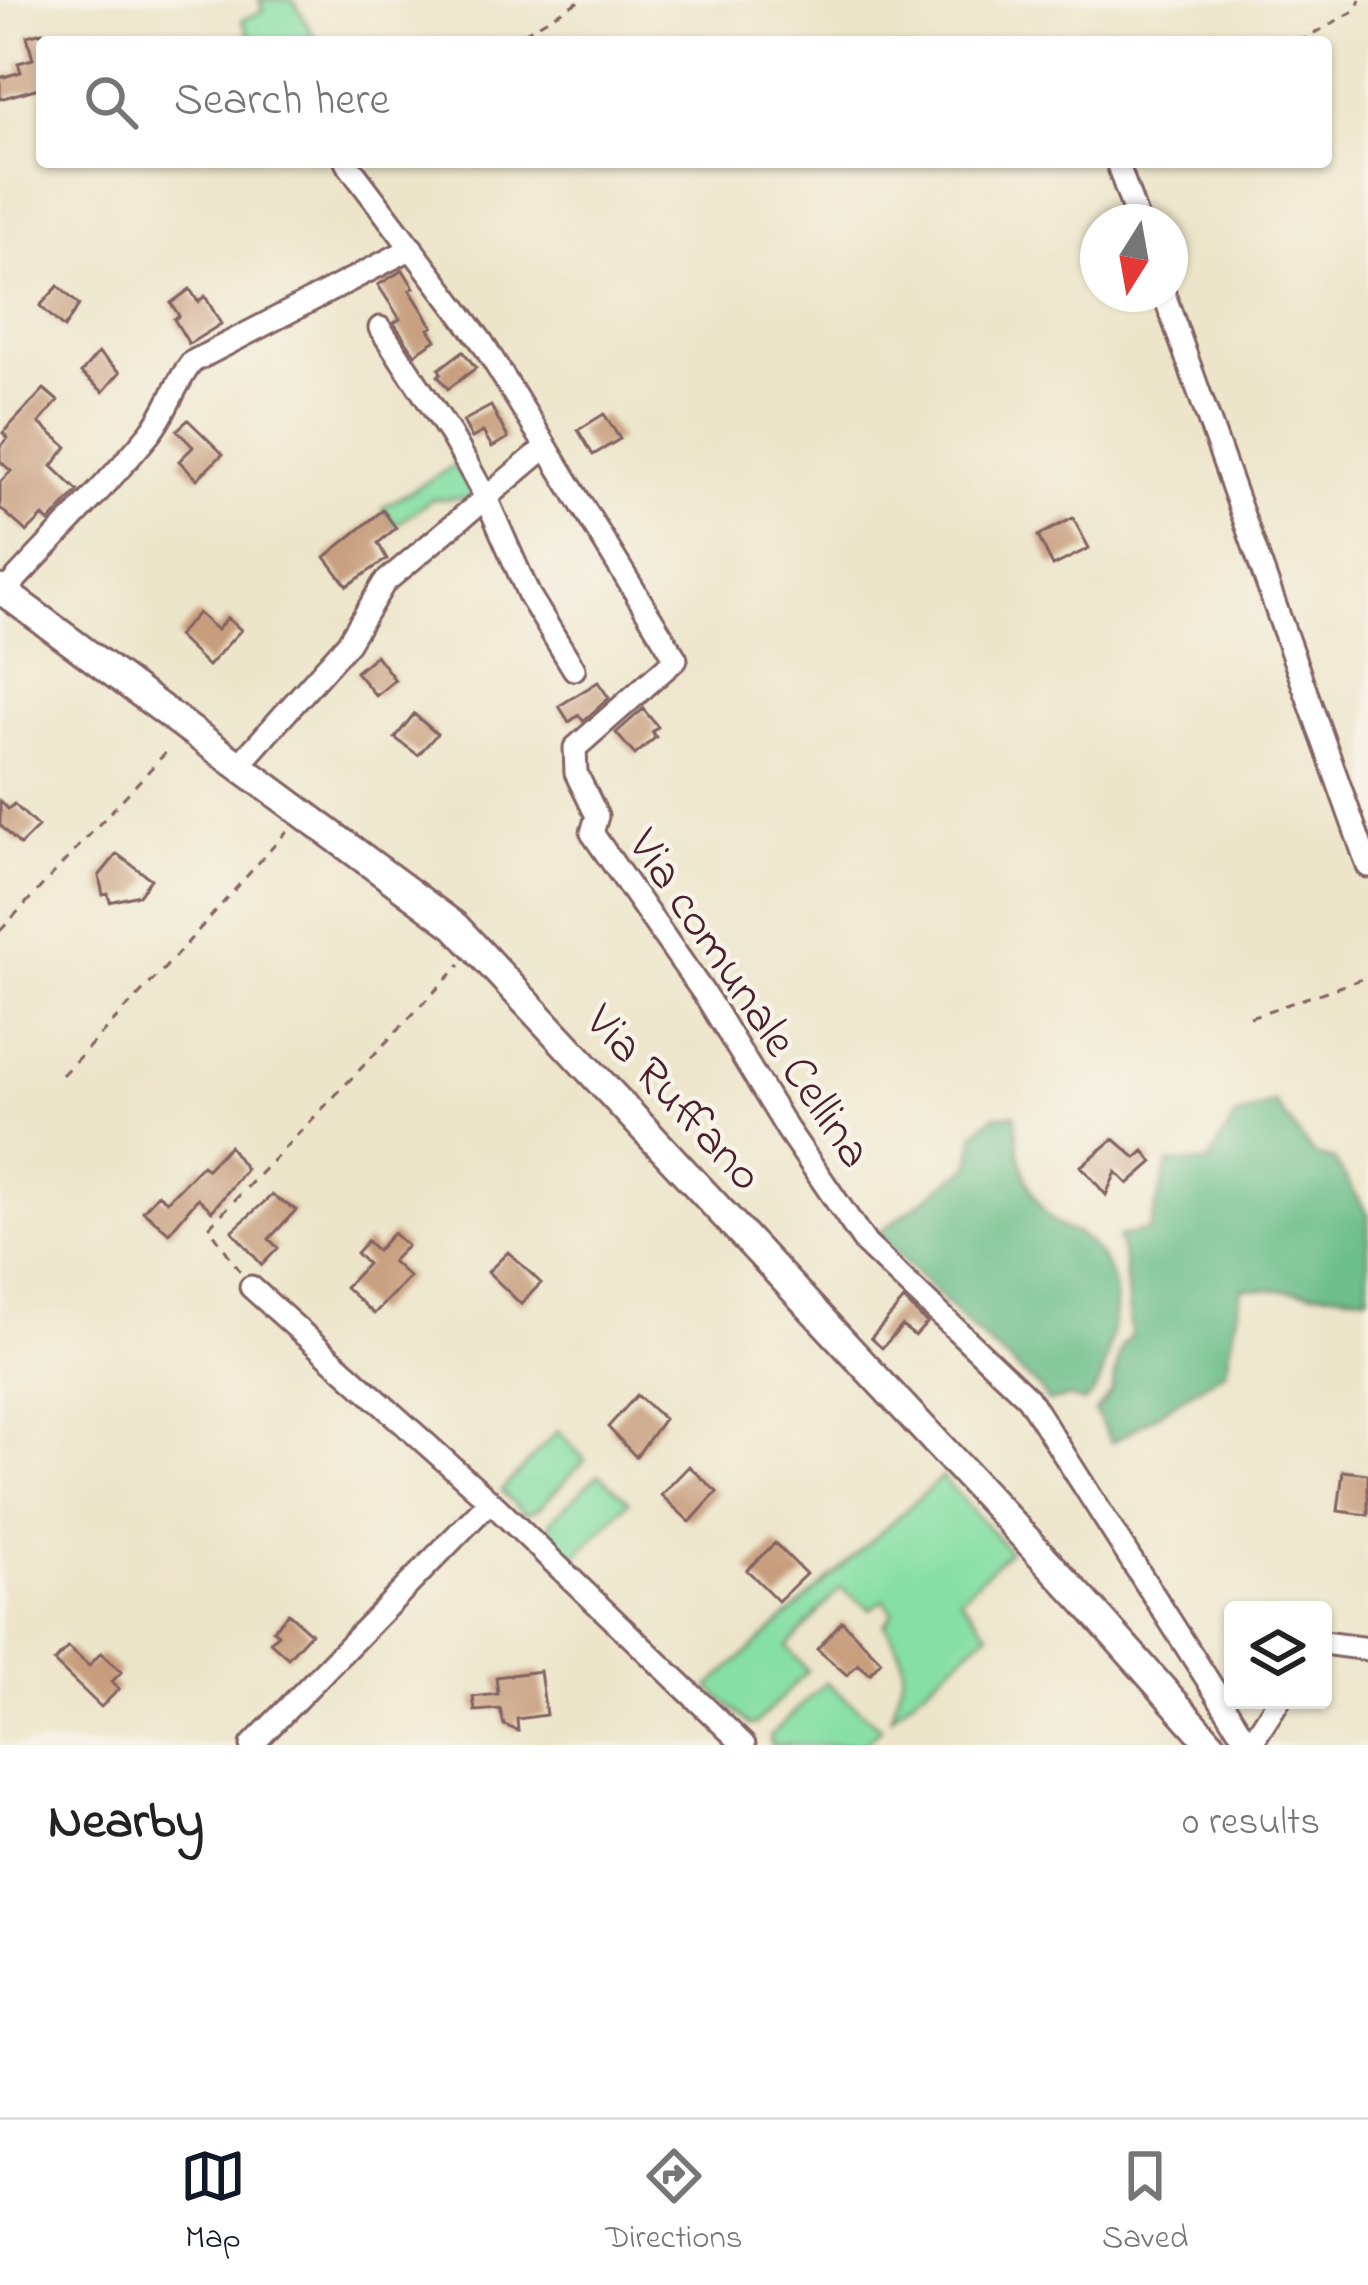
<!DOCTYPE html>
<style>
:root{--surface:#fff;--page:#f6f6f6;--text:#222;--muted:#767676;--line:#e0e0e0;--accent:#111827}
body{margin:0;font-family:"Indie Flower",sans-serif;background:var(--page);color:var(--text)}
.controls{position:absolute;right:36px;bottom:36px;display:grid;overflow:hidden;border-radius:12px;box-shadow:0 3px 9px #0004}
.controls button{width:108px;height:108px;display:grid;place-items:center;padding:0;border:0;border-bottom:3px solid var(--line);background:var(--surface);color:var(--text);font:60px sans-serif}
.compass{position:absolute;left:1080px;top:204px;width:108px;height:108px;border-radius:50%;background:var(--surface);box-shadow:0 3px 9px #0004;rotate:191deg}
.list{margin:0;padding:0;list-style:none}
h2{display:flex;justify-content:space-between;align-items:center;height:156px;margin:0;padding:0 48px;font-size:51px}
h2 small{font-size:39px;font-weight:400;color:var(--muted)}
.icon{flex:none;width:66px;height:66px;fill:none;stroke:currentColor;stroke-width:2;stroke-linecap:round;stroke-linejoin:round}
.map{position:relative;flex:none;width:1368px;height:1745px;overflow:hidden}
.search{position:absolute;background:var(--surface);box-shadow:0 3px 9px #0004;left:36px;right:36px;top:36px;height:132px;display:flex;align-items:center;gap:30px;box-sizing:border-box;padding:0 42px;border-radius:12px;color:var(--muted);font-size:45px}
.sheet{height:372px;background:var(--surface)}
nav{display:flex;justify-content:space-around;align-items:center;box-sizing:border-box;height:168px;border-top:3px solid var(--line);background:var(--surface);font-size:33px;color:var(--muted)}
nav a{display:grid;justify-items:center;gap:6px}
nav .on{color:var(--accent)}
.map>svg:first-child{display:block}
.green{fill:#86dfa4;stroke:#687f68;stroke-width:3}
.forest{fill:#6cbe8a;stroke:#5b6e5a;stroke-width:3}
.building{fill:#c79d7d}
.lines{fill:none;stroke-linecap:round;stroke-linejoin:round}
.minor-casing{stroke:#836463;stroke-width:27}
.tertiary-casing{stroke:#836463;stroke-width:33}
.path{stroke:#836463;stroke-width:3;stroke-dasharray:9 9;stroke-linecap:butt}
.minor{stroke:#fff;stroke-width:21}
.tertiary{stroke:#fff;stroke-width:27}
.labels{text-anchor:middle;stroke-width:9;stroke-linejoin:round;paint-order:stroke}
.street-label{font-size:48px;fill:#4a1f2b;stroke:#f7f3e8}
</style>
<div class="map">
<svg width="1368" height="1745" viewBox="0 0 1368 1745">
<rect width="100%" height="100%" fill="#f7f3e8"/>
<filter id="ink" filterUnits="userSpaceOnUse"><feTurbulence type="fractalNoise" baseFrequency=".00833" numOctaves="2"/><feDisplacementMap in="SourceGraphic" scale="24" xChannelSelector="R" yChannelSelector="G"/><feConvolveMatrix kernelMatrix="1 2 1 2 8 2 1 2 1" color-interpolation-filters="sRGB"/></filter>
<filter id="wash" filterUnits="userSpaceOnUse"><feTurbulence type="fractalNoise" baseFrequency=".004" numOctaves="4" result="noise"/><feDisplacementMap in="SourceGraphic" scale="48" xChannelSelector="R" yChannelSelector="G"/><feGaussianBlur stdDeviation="2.7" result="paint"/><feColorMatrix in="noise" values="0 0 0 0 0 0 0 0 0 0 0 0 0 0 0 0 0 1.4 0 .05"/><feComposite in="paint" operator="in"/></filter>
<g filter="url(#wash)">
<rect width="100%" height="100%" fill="#ede5ca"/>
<!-- green -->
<path class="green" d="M259,0H293L315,37L306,42H252L242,20L263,11Z
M457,464L473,493L470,498L432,499L395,526L382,508Z
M558,1431L585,1460L539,1508L525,1514L501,1491Z
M599,1474L629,1501L574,1558L548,1533L551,1520Z
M942,1477L1009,1551L960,1598L989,1632L891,1717C903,1673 913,1663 884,1625L893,1613L884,1600L870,1609L840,1588L787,1647L807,1671L756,1724L750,1725L709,1687Z
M826,1682L881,1728L863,1745H771L770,1736Z"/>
<!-- forest -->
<path class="forest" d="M1275,1103L1314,1155L1334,1160L1368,1214V1295L1242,1288L1226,1370L1112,1443L1095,1412L1112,1391L1121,1347L1131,1336L1125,1266L1118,1237L1149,1230L1169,1163H1208L1235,1117Z
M1015,1114C1017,1139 1019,1164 1030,1187C1037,1202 1049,1222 1065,1229C1075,1234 1073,1230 1082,1237C1120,1270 1120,1300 1109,1346C1105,1367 1101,1391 1083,1403L1069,1397L1048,1402L1039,1388L974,1331L877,1234L970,1166L975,1133L994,1116Z"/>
<g id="blocks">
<!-- building -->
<path class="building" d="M42,32V87L0,99V78L21,72L18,63L33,59L27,36Z
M403,270L414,288L410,290L433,327L429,329L436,340L415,354L394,323L400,319L378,285Z
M58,286L79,305L64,328L40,306Z
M190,289L198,302L205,296L221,324L189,344L174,319L179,316L171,303Z
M463,351L476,368L448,389L438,376L441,373L439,369Z
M98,353L120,372L103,392L81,373Z
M44,389L58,401L39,423L67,447L52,466L78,491L49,522L43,516L27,532L0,508V482L11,471L0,461V447L8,438L3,433Z
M491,406L508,438L492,447L483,432L472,438L463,421Z
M604,414L620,439L593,455L578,430Z
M188,420L223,454L197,479L179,461L193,447L177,430Z
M383,510L396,528L378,543L387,559L347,586L325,557Z
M1073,518L1089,548L1053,566L1038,536Z
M198,613L217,630L227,618L241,630L208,666L177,636Z
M376,655L395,680L376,696L356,672Z
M598,682L609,698L583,721L579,715L569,722L559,706Z
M643,709L658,727L652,732L656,737L635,755L616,733Z
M414,714L437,734L418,755L395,738Z
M0,801L8,809L14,804L38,827L20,845L0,825Z
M117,854L151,879L139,895L110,902L108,894L103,895L99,876Z
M1114,1139L1136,1158L1144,1151L1153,1162L1128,1184L1116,1172L1106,1195L1081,1166Z
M229,1146L246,1169L212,1211L198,1198L169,1233L143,1211L158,1194L167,1201L202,1165L207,1169Z
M272,1195L296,1210L269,1239L278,1248L262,1265L232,1231Z
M393,1233L407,1246L392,1261L409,1277L374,1314L345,1287L367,1264L356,1253L367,1241L377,1251Z
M508,1252L541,1283L521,1304L488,1272Z
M904,1300L927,1323L915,1336L902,1326L882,1348L871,1338Z
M637,1395L664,1419L636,1457L608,1427Z
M689,1466L717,1492L690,1522L661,1495Z
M1343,1471L1368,1474V1515L1338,1511Z
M775,1543L806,1574L778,1601L747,1570Z
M288,1613L311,1633L288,1658L270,1642L278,1634L273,1630Z
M842,1621L881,1661L870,1674L858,1664L847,1675L817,1649Z
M68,1647L89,1666L101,1653L121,1672L112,1682L119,1689L101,1707L54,1662Z
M540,1671L546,1715L517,1719L518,1731L504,1725L500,1709L475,1711L473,1697L498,1694L496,1677Z"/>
</g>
</g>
<g filter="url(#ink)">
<use href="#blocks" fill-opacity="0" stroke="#836463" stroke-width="3"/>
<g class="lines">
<!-- minor casing -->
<g class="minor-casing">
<path id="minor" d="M346,162L482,342L676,659L575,748L576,773L597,816L592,833L709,1001L787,1129L866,1244L1028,1398L1249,1745
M1117,162L1138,222
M1164,294L1368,866
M380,328L451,435L486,498L529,595L574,669
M4,592C52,539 105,488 150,433C169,409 173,386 192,362L412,248
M239,765L348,643L384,583L546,447
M251,1287L490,1501
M1323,1643L1368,1649
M252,1745L490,1501L744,1745
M1250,1745L1279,1700"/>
</g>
<!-- tertiary casing -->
<g class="tertiary-casing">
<path id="tertiary" d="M0,589L455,926L1084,1601L1212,1745"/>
</g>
<!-- path -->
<path class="path" d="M326,39L327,42
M508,42L581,0
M1298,42L1356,10L1360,0
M0,931L171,747
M1250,1017L1368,977
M62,1075L164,969L287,831
M240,1271L209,1227L460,965"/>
<!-- minor -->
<use href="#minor" class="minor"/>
<!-- tertiary -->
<use href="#tertiary" class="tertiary"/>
</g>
</g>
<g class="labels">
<!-- street labels -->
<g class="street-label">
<text transform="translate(752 997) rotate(56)" y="17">Via comunale Cellina</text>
<text transform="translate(676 1096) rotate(47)" y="17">Via Ruffano</text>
</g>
</g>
</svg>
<div class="controls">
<button><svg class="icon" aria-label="layers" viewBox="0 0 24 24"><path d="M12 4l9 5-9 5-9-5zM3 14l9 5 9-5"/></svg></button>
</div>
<svg class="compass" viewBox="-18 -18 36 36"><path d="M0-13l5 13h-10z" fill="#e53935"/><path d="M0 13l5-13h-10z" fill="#767676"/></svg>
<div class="search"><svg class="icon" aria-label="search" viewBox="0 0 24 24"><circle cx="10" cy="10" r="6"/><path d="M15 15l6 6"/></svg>Search here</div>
</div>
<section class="sheet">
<h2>Nearby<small>0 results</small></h2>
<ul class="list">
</ul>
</section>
<nav>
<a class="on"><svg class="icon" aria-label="map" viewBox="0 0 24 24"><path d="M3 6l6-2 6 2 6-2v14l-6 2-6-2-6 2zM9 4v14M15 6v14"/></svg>Map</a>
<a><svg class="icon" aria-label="directions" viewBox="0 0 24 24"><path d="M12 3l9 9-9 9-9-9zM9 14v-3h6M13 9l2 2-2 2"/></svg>Directions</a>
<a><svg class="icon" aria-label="saved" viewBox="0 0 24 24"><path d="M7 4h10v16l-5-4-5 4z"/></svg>Saved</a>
</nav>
